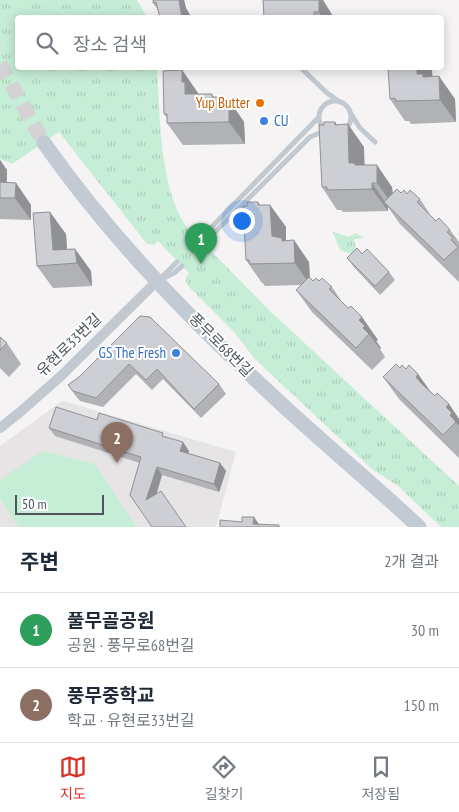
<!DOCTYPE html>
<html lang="ko">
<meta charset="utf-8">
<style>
:root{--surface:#fff;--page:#f2f2f3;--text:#1f2937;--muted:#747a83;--line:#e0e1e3;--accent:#d93025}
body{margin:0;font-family:"PT Sans Narrow","Noto Sans KR",sans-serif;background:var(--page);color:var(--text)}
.scale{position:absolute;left:15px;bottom:12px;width:89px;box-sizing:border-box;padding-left:5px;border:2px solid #4c555f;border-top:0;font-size:14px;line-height:18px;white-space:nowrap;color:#4c555f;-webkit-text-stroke:4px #fff;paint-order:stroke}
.you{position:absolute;left:241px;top:220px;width:18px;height:18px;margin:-12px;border:4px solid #fff;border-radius:50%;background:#1a73e8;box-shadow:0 0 0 8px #1a73e833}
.badge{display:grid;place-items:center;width:32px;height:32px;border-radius:50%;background:var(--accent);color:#fff;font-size:16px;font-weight:700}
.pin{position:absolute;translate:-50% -41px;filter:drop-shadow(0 1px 2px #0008)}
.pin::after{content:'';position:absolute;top:26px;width:18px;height:15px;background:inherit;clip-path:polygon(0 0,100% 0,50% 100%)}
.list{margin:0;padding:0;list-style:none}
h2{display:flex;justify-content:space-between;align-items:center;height:65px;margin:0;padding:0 20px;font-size:21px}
h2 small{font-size:16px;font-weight:400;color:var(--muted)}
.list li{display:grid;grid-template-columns:32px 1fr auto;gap:15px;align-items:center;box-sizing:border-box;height:75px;padding:0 20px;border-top:1px solid var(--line)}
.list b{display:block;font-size:19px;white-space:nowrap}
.list p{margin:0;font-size:16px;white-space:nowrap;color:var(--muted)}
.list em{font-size:16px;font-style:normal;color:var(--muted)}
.icon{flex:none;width:28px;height:28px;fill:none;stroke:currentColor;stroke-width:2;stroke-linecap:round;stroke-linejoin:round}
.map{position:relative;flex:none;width:459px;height:527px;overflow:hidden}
.search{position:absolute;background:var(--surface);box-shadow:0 2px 12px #0003;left:15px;right:15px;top:15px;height:55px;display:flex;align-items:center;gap:12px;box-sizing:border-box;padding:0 18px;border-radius:5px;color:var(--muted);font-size:19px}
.sheet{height:215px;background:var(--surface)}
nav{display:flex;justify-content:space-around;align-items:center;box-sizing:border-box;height:70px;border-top:1px solid var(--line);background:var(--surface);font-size:14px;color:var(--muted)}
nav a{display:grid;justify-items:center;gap:2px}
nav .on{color:var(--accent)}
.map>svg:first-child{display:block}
.education{fill:#e6e4e4}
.green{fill:#c6edd6}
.park{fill:url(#park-tufts)}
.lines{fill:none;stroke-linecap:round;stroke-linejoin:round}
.secondary-tunnel{stroke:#d3d3d5;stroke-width:15;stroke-dasharray:15 8;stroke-linecap:butt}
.lane{stroke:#c2c9d0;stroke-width:5}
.street{stroke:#c2c9d0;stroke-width:10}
.secondary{stroke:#c2cad4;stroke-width:15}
.wall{fill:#b0b2b6}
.shaded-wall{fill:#909194}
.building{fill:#cdcfd4;stroke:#909194}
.food-dot{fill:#e8710a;stroke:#fff;stroke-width:2}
.shop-dot{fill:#3f7fe0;stroke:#fff;stroke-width:2}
.labels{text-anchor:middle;stroke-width:4;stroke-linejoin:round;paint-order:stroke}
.food-label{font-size:15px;fill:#c56008;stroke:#fff;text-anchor:end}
.shop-label{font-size:15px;fill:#366cbe;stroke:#fff;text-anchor:start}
.street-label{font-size:15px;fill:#4c555f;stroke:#fff}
</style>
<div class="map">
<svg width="459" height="527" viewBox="0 0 459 527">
<defs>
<pattern id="park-tufts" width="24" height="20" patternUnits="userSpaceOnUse" patternTransform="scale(1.25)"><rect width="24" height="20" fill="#c6edd6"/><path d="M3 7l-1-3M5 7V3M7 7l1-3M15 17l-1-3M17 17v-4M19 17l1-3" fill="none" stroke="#accdba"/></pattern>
</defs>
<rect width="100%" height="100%" fill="#f5f3f3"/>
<!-- education -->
<path class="education" d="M63,401L236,452L216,527H0V446L59,403Z"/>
<!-- green -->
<path class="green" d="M43,451L95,464L136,527H19L0,499V480Z"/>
<!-- park -->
<path class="park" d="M0,0H137L147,17L18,18V68H157C160,115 159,186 186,226L271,312L459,486V527H441L397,485L373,470L254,358L235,333L189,287C185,281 185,278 189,273L158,241L154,245L147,244L59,132L12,164L0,159Z
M333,232L349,237L356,233L364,238L354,239L356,249L354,255L340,250Z"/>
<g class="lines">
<!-- secondary-tunnel -->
<path class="secondary-tunnel" d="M0,64L44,143"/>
<!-- lane -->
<path class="lane" d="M301,68L327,93L340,102
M319 117a16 16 0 1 1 32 0a16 16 0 1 1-32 0Z
M351,114L360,128L375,142
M200,239L319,117
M204,243L310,137L324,131
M161,278L177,262
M160,280L174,273L182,266"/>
<!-- street -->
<path class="street" d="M0,428L19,413L61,376L157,281"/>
<!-- secondary -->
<path class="secondary" d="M44,143C110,237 191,320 275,398C322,442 372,483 419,527"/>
</g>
<!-- wall -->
<path class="wall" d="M153,0H184L186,8L158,10L153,3Z
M263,0H323L334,18H264Z
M182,70L198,93V94H212L214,97L223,100H229L244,122L245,144L183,145L167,123V118L164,114Z
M432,76L455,99L456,122L411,124L409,121H405L390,99Z
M335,122L337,125L364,147V165L392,187L393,193H401L407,194L420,199L431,216L436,221L450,230L459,242V282L400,224L388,207V211L343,212L341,210H337L322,187L324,125Z
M0,160L7,170V183H16L31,205V220L0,219Z
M270,205L286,227V240L309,262L310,277L313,281H319L332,287L342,302L378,340L376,341L381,348L380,349L385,357L372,370L312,312L296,290L301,285L265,286L263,283H262L246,260L247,206Z
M66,234L67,249H75L91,271L92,286L53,288L37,266Z
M362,254L389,272L395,280L380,295L353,266L347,258Z
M140,316L219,384L226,394L201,418L163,379L152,390L136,374L103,407L80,401L75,395L68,385L79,377Z
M0,337L7,343L21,364L9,377L0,368Z
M400,368L406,369L418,374L430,391L435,396L449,404L459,419V458L399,399L383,377Z
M97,420L166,437L189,451L188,453L220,463L226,471L219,492L162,475L157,493L152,527L140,463L55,436L49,428Z"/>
<!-- shaded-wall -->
<path class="shaded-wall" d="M174,0H184L186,8L192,18H182Z
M319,0H323L334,18H323L319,12Z
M417,68H432L433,88L417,74Z
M182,70L198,93V100L185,94L182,82Z
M439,76L455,99L456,122L440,100Z
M221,97L229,108V100L244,122L245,144L229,122L221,100Z
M335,122L348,141V124L364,147L365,177L349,163L335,125Z
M0,160L7,170L6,198L0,196Z
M377,165L392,187L393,205L377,183Z
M16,183L31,205V220L15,198Z
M372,183L387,205L384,202L388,207V211L372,189Z
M258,202L271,221L270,205L286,227V245L294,240L309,262L310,285L295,263L272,236L258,205Z
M50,212L66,234L68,264L53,250Z
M75,249L91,271L92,286L77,263Z
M362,317L378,340L376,341L381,348L380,349L369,334L363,328L359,320Z
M418,374L434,397L416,377Z
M449,404L459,419V426L450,415L446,407Z
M183,442L189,451L186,459L180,451Z
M220,463L226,471L219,492L214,484Z
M157,467L162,475L152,508L146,500Z
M254,517L261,527L253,524Z"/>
<!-- building -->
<path class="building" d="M153,0H179L182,18H160L156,2L153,3Z
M263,0H319V12H314V18H269V16L264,17Z
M388,68H417V74H423V77L439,76L440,100L396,101L395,98L390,99Z
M182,70V82H185V94H212V97H221V100H229V122L167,123V114H164L163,71Z
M324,122H335V125L348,124L349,163H355V165H377V183H372V189L327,190V187H322L319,125H324Z
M0,182L16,183L15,198H0Z
M397,189L401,193L404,190L407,194L410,190L420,199L417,202L436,221L439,218L450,230L447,232L453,238L451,240L458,247L444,260L384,202Z
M247,202H258V205H270L272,236L282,238V241L294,240L295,263L250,264L249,260H246L243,206H247Z
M50,212L53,250L75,249L77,263L37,266L33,213Z
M357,248L362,254L367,249L389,272L375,286L347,258Z
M309,277L313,281L316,278L319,281L322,278L332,287L329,289L348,308L351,306L362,317L359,320L365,326L363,328L369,334L356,348L296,290Z
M140,316L150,317L219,384L194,409L157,369L146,380L129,364L96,398L73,391L68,385L79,377Z
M0,337L7,343L0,350Z
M396,364L400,368L402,365L406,369L409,365L418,374L416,377L421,383L435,396L437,393L449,404L446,407L452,413L450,415L456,422L443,435L383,377Z
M56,407L97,420L99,413L163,433L162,436L183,442L180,451L220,463L214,484L157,467L146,500L161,491L186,527H152L130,495L141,457L49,428Z
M242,517H254L253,524L279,525V527H220V520L242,522Z"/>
<!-- markers -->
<circle class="food-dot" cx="260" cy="103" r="5"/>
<g class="shop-dot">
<circle cx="264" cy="121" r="5"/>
<circle cx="176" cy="353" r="5"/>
</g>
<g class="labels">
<!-- food labels -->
<g class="food-label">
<text x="250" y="108">Yup Butter</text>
</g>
<!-- shop labels -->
<g class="shop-label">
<text x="274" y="126">CU</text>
<text x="166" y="358" text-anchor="end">GS The Fresh</text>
</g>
<!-- street labels -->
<g class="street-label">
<text transform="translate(69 345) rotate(-44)" y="5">유현로33번길</text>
<text transform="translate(221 345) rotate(45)" y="5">풍무로68번길</text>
</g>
</g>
</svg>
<div class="scale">50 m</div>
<div class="you"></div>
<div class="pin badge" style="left:201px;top:264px;background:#2e9e5b">1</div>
<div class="pin badge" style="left:117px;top:463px;background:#8d6e63">2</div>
<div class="search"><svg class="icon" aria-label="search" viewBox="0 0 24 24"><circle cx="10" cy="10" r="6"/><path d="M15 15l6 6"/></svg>장소 검색</div>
</div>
<section class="sheet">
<h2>주변<small>2개 결과</small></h2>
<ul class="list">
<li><span class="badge" style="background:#2e9e5b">1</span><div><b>풀무골공원</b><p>공원 · 풍무로68번길</p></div><em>30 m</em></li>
<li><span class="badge" style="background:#8d6e63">2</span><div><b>풍무중학교</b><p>학교 · 유현로33번길</p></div><em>150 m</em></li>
</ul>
</section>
<nav>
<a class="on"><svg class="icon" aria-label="map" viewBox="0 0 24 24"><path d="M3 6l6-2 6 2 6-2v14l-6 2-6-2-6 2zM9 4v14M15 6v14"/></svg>지도</a>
<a><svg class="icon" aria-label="directions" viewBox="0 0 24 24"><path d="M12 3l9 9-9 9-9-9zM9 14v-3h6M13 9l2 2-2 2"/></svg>길찾기</a>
<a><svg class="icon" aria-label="saved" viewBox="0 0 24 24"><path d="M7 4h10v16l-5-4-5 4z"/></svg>저장됨</a>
</nav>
